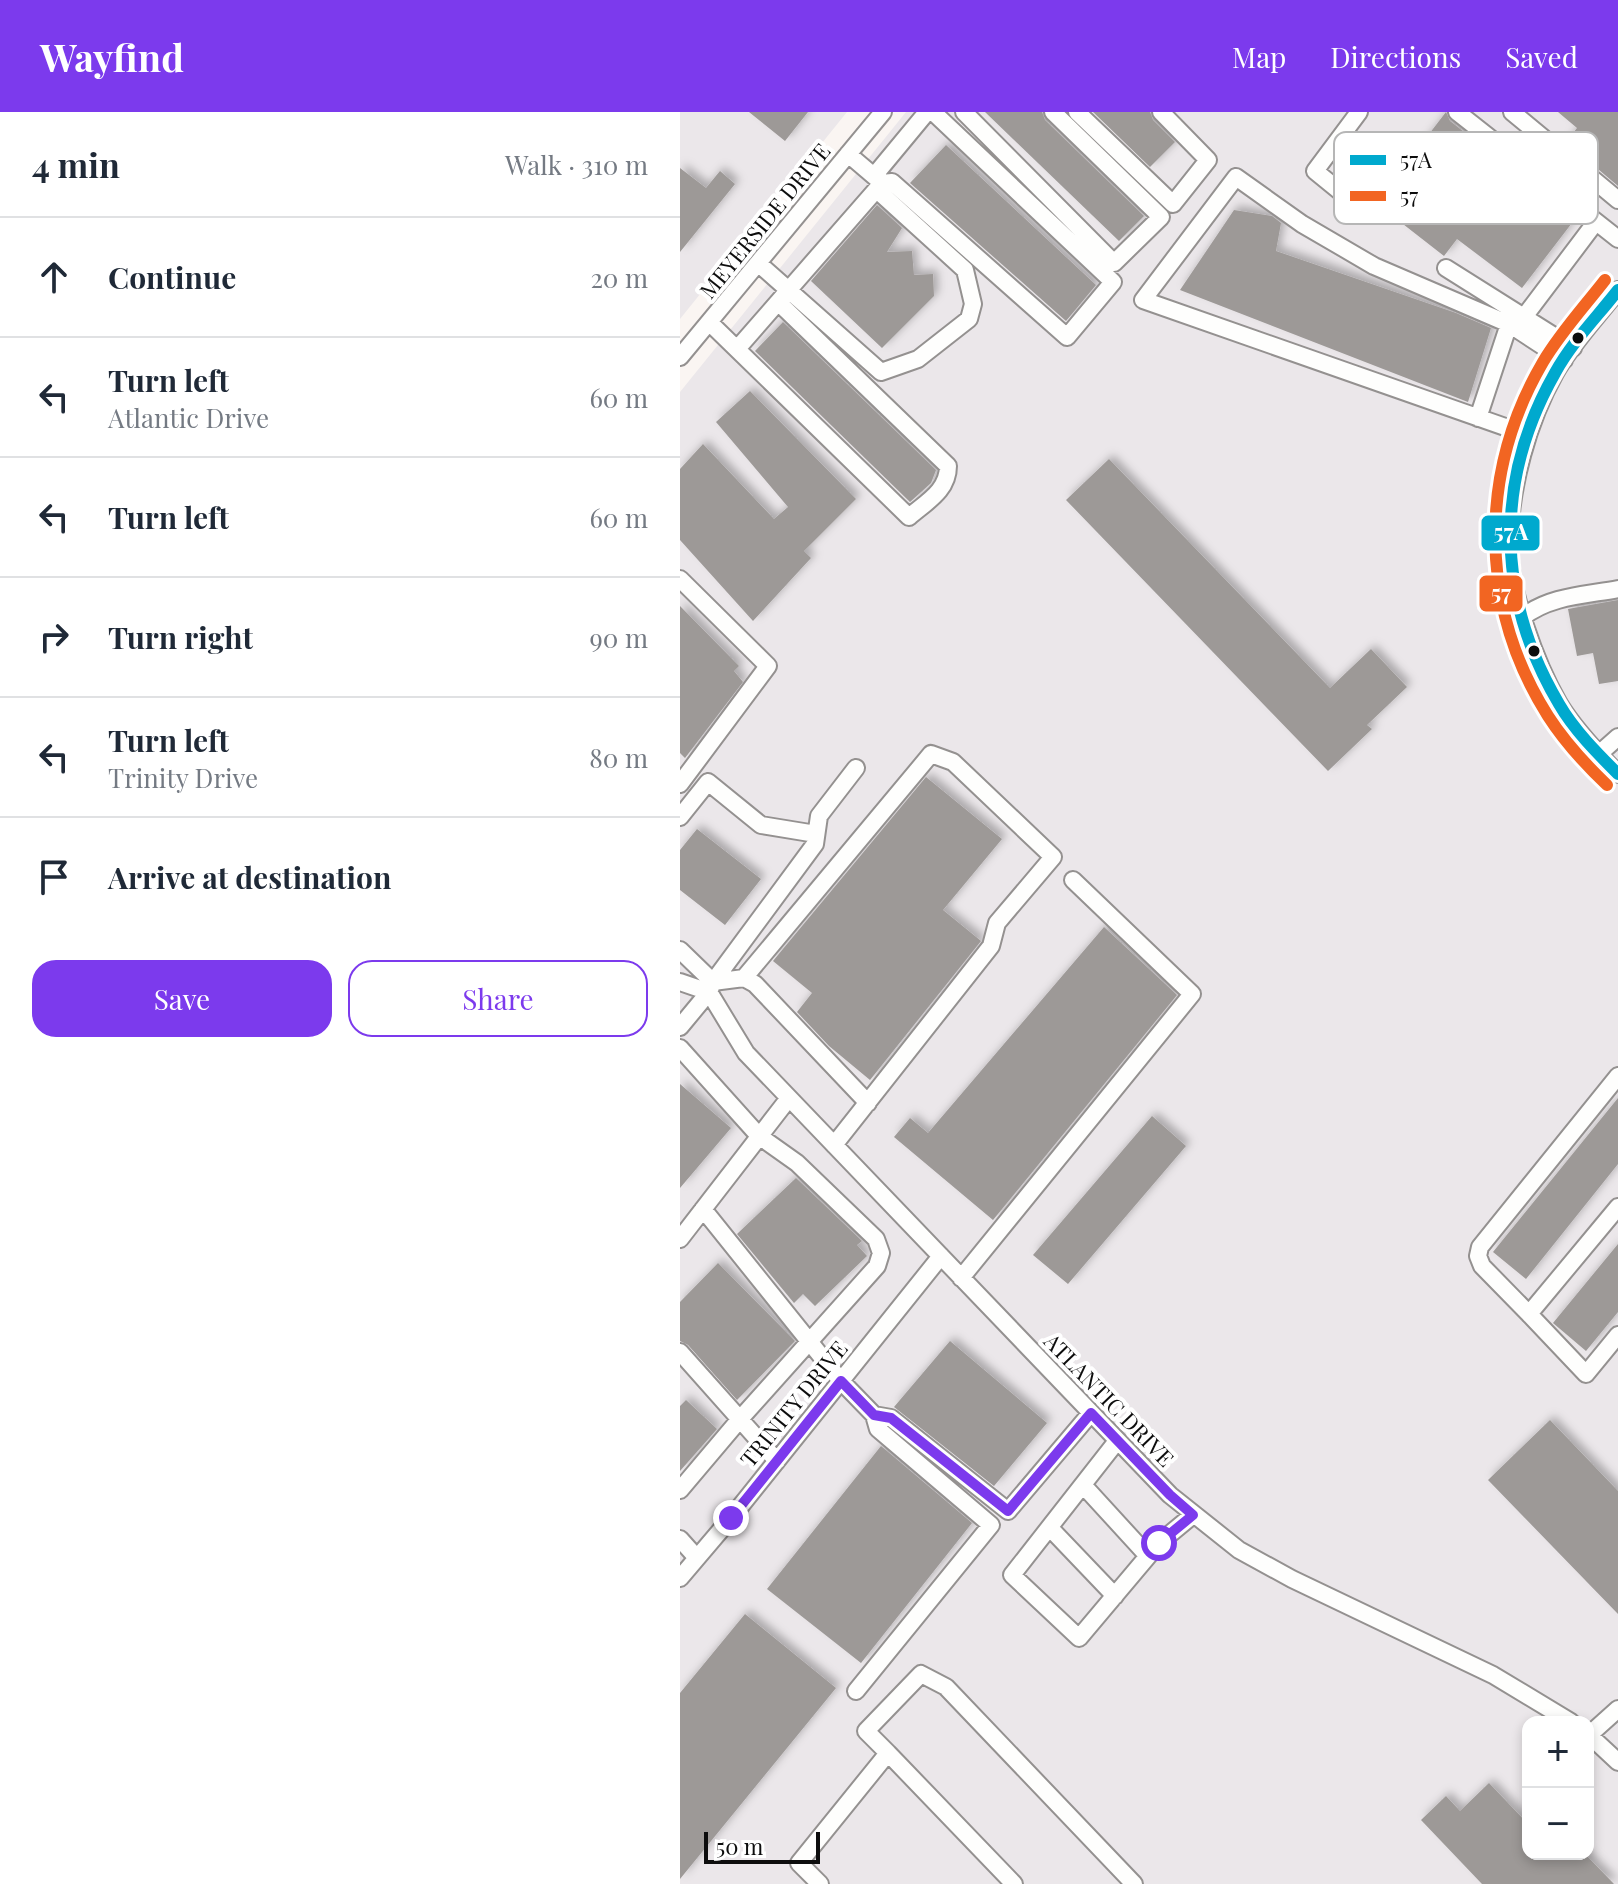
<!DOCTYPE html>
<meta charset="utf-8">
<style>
:root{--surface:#fff;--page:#f6f6f7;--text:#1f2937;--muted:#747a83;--line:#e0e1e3;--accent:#7c3aed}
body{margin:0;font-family:"Playfair Display",serif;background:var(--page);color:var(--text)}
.controls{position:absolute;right:24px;bottom:24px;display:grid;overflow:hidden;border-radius:16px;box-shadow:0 4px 12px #0003}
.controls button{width:72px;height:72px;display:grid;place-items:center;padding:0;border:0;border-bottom:2px solid var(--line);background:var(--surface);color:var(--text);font:40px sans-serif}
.scale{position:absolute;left:24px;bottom:20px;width:116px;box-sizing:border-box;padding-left:8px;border:4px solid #0d0d0d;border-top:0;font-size:22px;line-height:28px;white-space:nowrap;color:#0d0d0d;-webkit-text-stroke:6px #fff;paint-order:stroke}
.stop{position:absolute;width:24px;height:24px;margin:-18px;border:6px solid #7c3aed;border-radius:50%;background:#fff}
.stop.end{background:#7c3aed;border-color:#fff;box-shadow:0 2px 8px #0008}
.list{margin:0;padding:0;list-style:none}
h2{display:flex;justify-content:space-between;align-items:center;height:104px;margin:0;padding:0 32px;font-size:34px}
h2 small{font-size:26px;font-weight:400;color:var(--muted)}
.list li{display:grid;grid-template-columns:52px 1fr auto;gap:24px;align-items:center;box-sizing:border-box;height:120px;padding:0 32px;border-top:2px solid var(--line)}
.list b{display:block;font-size:30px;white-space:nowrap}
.list p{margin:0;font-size:26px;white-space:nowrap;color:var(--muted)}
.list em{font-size:26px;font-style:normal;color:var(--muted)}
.actions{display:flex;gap:16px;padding:24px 32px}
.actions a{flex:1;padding:18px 0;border:2px solid var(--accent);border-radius:24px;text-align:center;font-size:28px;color:var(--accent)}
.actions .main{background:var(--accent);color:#fff}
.icon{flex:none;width:44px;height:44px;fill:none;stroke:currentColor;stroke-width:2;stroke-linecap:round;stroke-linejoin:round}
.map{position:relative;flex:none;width:938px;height:1772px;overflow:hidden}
header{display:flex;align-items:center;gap:48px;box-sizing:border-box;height:112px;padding:0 40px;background:var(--accent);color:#fff}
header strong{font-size:38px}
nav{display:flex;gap:44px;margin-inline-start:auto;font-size:28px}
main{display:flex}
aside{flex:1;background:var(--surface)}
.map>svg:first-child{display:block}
.industrial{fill:#ebe7ea;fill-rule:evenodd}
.building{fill:#9d9997;filter:url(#shadow)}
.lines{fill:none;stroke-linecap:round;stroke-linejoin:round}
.minor-casing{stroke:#949190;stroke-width:20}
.minor{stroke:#fefefd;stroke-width:16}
.bus-1-casing{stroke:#fff;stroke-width:18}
.bus-2-casing{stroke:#fff;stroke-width:18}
.bus-1{stroke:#00a9ce;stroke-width:12}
.bus-2{stroke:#f26522;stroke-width:12}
.route{stroke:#7c3aed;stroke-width:10}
.bus-dot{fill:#0d0d0d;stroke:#fff;stroke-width:3}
.labels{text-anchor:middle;stroke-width:8;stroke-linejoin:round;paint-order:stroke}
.street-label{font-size:22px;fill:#0d0d0d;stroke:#fff}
.key{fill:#fff;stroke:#b6b6b6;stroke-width:2}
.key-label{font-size:22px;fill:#0d0d0d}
.line-badge{stroke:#fff;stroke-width:3}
.badge-label{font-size:22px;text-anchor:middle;font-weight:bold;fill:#fff}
</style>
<header>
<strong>Wayfind</strong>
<nav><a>Map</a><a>Directions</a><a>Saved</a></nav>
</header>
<main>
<aside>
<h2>4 min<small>Walk · 310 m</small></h2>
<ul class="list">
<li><svg class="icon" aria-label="ahead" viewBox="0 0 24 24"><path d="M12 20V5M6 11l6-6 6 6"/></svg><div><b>Continue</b></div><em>20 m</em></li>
<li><svg class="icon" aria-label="left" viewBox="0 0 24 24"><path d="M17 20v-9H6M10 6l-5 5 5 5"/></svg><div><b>Turn left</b><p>Atlantic Drive</p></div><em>60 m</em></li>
<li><svg class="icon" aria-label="left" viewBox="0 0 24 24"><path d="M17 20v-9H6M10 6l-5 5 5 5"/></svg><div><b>Turn left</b></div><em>60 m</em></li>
<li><svg class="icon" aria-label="right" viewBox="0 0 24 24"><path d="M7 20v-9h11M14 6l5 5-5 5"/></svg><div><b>Turn right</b></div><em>90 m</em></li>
<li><svg class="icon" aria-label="left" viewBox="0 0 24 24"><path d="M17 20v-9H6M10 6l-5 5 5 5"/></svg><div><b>Turn left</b><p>Trinity Drive</p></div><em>80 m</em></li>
<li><svg class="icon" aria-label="arrive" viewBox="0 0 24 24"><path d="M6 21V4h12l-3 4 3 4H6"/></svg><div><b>Arrive at destination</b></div></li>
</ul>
<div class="actions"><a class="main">Save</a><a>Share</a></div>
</aside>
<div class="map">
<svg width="938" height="1772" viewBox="0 0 938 1772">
<defs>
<filter id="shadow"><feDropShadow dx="4.5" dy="-4.5" stdDeviation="4" flood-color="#0004"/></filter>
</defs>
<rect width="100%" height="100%" fill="#faf5f2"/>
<!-- industrial -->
<path class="industrial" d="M0,0H167L0,207Z
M226,0H938V1772H0V280ZM848,1610H908V1742H848Z"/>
<!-- building -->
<path class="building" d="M69,0H128L105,29Z
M305,0H362L365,8L464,104L439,129Z
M413,0H470L473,8L495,30L470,55Z
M766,0L770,9L895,107L842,176L777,127L764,144L696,91Z
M878,0H938V74L886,30L897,16Z
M266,33L416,173L386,209L230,71Z
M0,56L26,76L40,59L55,72L0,140Z
M197,93L222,116L207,140L232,139L234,163L253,162L254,184L202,236L131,169Z
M554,98L592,104L601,111L596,139L776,201L811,216L788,290L500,178Z
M103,210L256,358L251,371L230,390L75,239Z
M70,279L176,387L124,439L131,446L73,509L0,428V357L23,332L94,407L108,395L36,310Z
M429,347L650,576L691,537L727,575L687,613L692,617L648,659L386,388Z
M938,488V569L919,572L913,541L897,544L888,497Z
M0,494L59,554L54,559L63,570L5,646L0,641Z
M246,665L322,727L263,798L301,829L190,968L149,934L117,900L132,881L93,849Z
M17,717L81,767L45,813L0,778V738Z
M424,815L497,883L313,1108L214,1025L230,1006L248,1021Z
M0,972L51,1016L0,1076Z
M938,986V1052L846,1167L813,1140Z
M472,1004L506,1034L388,1172L353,1143Z
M116,1066L182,1129L177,1133L187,1144L135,1194L123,1182L114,1191L57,1122Z
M938,1132V1200L906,1239L873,1211Z
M38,1151L115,1229L57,1288L8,1233L0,1229V1190Z
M270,1229L367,1311L314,1374L214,1295Z
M6,1288L37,1317L0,1359V1294Z
M870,1308L938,1379V1502L808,1368Z
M201,1334L292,1411L181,1551L87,1477Z
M65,1502L156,1576L0,1767V1581Z
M809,1671L848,1712V1742H905L934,1772H802L741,1708L766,1684L780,1699Z"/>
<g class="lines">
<!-- minor casing -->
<g class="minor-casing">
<path id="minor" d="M284,0L434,151L481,105L373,0
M397,0L493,92L528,48L481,0
M679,0L635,59L689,103
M777,0L938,127
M832,0L938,88
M168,42L202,71L212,70L387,225L433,170L253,0
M194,64L247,0
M79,152L201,260L238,247L289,207L293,192L285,158L197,78
M766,156L893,236
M938,178C917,205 892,231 875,261C848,309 830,374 829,430C828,477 856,552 879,592C893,615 919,643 938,662
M844,205L915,111
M29,210L229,405C246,390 268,379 268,354L98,190
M57,237L202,71
M0,245L203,0
M798,306L829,212
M848,323L463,188L556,65L622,112L694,154L829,212L884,248
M0,467L88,554L0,672
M843,505C869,484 906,483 938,477
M920,641L938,625
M0,705L28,670L81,713L136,722
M0,838L33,870L64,866L75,872L188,991
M64,866L251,642L273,650L373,745L317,811L311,834L154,1033
M0,870L29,880
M29,880L66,941L490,1383L559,1438L612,1467L813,1563L891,1610
M0,915L29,880L33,870L135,732L139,704L176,656
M0,936L79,1024L117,1051L196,1127L201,1141L197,1154L60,1307L0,1378
M938,964L800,1135L798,1144L802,1154L849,1202L938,1095
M23,1097L161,1269L194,1303L211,1306L328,1399L411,1301
M0,1127L109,986
M281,1166L512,882L393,768
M849,1202L906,1262L938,1223
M0,1240L97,1349
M437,1329L332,1463L399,1526L479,1431L513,1403
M403,1373L468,1444
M370,1416L435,1484
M0,1427L17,1446
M0,1466L51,1406L261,1144
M176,1579L311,1413L198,1317L194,1303
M908,1622L938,1650
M909,1623L938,1597
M208,1641L186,1619L241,1562L266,1575L454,1772
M140,1772L119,1751L208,1641L334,1772"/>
</g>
<!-- minor -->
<use href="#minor" class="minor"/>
<!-- bus-1 casing -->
<g class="bus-1-casing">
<path id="bus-1" d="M938,178C917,205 892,230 875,261C814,368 816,486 879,592C894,618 917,641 938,662"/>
</g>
<!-- bus-2 casing -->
<g class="bus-2-casing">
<path id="bus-2" d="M925,168C904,195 880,221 863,250C798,361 799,495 868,604C884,629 905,652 927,673"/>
</g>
<!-- bus-1 -->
<use href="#bus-1" class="bus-1"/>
<!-- bus-2 -->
<use href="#bus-2" class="bus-2"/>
</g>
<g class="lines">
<!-- route -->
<path class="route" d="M51,1406L161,1269L194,1303L211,1306L328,1399L411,1301L490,1383L513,1403L479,1431"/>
</g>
<!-- markers -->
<g class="bus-dot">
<circle cx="898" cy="226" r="7"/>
<circle cx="854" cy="539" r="7"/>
</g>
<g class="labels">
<!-- street labels -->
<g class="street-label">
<text transform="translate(85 109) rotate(-51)" y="8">MEYERSIDE DRIVE</text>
<text transform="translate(429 1288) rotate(46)" y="8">ATLANTIC DRIVE</text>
<text transform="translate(114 1292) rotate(-51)" y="8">TRINITY DRIVE</text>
</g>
</g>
<!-- legend -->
<rect x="654" y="20" width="264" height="92" rx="12" class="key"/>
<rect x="670" y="43" width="36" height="10" fill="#00a9ce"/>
<rect x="670" y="79" width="36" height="10" fill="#f26522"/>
<g class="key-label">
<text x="720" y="56">57A</text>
<text x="720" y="92">57</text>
</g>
<g class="line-badge">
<rect x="800" y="402" width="61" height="38" rx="8" fill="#00a9ce"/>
<rect x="798" y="462" width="46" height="39" rx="8" fill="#f26522"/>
</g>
<g class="badge-label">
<text x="831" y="428">57A</text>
<text x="821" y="489">57</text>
</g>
</svg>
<div class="controls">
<button>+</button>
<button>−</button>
</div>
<div class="scale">50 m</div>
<div class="stop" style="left:479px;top:1431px"></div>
<div class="stop end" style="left:51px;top:1406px"></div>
</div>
</main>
